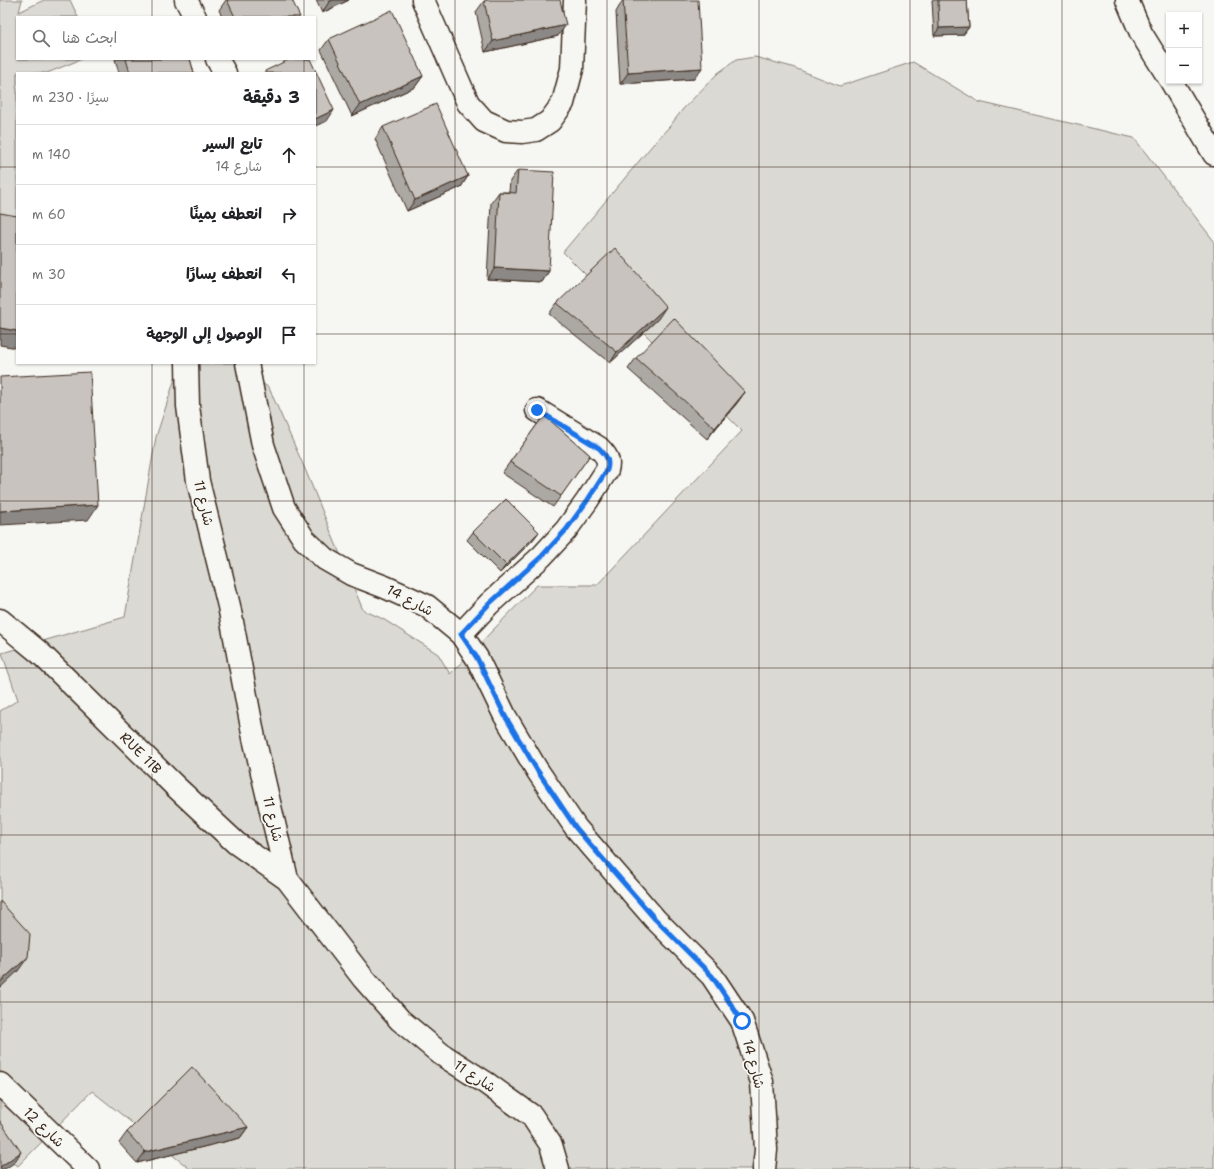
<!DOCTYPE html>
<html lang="ar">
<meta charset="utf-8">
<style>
:root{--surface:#fff;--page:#f6f6f6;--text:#202124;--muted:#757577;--line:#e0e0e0}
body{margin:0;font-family:"Shantell Sans","Playpen Sans Arabic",sans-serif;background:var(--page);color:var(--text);direction:rtl}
.controls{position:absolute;right:12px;top:12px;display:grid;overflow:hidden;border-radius:0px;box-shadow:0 1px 3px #0004}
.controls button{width:36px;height:36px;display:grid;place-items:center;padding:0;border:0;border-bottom:1px solid var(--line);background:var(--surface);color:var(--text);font:20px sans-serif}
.stop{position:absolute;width:12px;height:12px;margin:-9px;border:3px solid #1a73e8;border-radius:50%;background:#fff}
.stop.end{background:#1a73e8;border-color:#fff;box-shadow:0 1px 4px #0008}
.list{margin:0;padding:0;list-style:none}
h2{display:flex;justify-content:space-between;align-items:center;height:52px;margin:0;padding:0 16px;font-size:17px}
h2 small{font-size:13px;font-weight:400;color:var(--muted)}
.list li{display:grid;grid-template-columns:26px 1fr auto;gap:12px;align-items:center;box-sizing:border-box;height:60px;padding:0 16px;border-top:1px solid var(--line)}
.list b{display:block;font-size:15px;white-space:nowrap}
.list p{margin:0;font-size:13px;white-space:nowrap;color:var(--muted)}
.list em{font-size:13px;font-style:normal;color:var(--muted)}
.icon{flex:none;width:22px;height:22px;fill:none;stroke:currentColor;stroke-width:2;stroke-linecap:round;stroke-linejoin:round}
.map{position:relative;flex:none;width:1214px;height:1169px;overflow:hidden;direction:ltr}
.search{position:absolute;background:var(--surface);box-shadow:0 1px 3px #0004;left:16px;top:16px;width:300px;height:44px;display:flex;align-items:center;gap:10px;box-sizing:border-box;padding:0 14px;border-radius:0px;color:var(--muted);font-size:15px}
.panel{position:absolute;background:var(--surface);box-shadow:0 1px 3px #0004;left:16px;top:72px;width:300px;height:292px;border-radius:0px;direction:rtl}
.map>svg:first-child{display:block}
.green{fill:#dad9d3;stroke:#8a8278}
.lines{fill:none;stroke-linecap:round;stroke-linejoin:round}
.minor-casing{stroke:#3b2a1e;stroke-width:25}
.minor{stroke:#f6f6f2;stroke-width:22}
.wall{fill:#aca8a3;stroke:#3b2a1e}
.shaded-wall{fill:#8c8885;stroke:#3b2a1e}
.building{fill:#c8c3be;stroke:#3b2a1e}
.route{stroke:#1a73e8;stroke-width:5}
.grid{fill:none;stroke:#3b2a1e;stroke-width:1;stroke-opacity:0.55}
.labels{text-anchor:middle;stroke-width:3.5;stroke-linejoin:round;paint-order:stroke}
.street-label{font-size:14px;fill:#3b2a1e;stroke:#f6f6f2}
</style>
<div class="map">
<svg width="1214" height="1169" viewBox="0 0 1214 1169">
<rect width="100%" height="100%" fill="#f6f6f2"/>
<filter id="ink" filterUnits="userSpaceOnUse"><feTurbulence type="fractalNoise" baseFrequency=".025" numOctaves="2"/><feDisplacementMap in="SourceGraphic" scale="8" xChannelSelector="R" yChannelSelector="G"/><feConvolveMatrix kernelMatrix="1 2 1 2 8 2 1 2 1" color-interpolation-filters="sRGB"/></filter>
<g filter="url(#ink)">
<!-- green -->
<path class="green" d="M0,0H22L19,12L44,0H70L78,17H17V59H82L47,73H17V85L16,86L17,90V277L0,275Z
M755,57L792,67L840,86L913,62L979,102L1134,138L1214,241V1169H190L92,1091L18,1166L0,1152V711L18,700L2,653L125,617L156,437L180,363H235L269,388L305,469L363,610L383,619L438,654L450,674L537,585H597L742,431L563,252L655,142L670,126L683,109L718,73L736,60Z"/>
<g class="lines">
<!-- minor casing -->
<g class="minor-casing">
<path id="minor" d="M186,0L195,17
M423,0L468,103L484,121L506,131L522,132L536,130L550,121L563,103L572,69L575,0
M1127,0L1141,33L1169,78
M217,59L225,73
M1171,81L1214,154
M187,363L188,406L198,481L229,606L254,738L287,879L363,978L400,1020L441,1054L486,1083L532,1116L551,1145L558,1169
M247,363L263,445L284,508L304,539L325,559L351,574L385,587L427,606L461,634L477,658L505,716L537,770L576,828L655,919L712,976L742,1021L762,1082L766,1150L764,1169
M0,620L40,653L175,786L236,843L287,879
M461,634L489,604L542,556L566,530L587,501L607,470C610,460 606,455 599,448L537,410
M0,1084L88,1169"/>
</g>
<!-- minor -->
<use href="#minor" class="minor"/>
</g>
<!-- wall -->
<path class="wall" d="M226,0H227L300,17H222L219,10Z
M316,0H349L322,13Z
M623,0L694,79L620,84L616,12Z
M932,0H967L969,27L963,35L934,36Z
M484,1L558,36L485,52L476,12Z
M329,39L423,76L415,87L352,116L321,50Z
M115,59H190L194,73H119Z
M383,127L468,176L461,187L407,211L375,139Z
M518,170L549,271L542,282L487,279L491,203L499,192H509L510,181Z
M557,303L658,319L610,363L549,314Z
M636,358L745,392L737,403L707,439L628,369Z
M544,415L590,455L553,507L502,473Z
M473,532L533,540L500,573L467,540Z
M248,1127L240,1138L137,1163L119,1143L127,1132Z"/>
<!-- shaded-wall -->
<path class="shaded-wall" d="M333,0H349L322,13L329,2Z
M566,25L558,36L485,52L493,41Z
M969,27L963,35L934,36L939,28Z
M702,68L694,79L620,84L628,73Z
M423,76L415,87L352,116L360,105Z
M334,110L327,121L315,126V119Z
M468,176L461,187L407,211L415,200Z
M495,268L549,271L542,282L487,279Z
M666,307L658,319L610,363L617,352Z
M0,328L17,331V348L0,345Z
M745,392L737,403L707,439L715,428Z
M98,505L88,520L0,525V511Z
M539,532L533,540L500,573L506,565Z
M28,957L18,971L0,988V982Z
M248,1127L240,1138L137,1163L145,1152Z
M21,1152L14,1163L5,1169H0V1167Z"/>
<!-- building -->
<path class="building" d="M227,0H292L300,17H235Z
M488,0H560L566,25L493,41L484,1Z
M623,0H698L702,68L628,73Z
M938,0H967L969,27L939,28Z
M392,10L423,76L360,105L329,39Z
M126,59H190L194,73H130Z
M290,59H310L334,110L315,119V73H266L265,71Z
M436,104L468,176L415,200L383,127Z
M518,170L554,172L549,271L495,268L499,192L516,193Z
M0,213L17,216V331L0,328Z
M615,248L666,307L617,352L557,303Z
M674,318L745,392L715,428L636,358Z
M90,372L98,505L0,511V377Z
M544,415L590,455L561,496L510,462Z
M506,499L539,532L506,565L473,532Z
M0,901L30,934L28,957L0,982Z
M192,1067L248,1127L145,1152L127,1132Z
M0,1121L21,1152L0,1167Z"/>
</g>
<g class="lines" filter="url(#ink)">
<!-- route -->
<path class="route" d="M537,410L599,448C606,455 610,460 607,470L587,501L566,530L542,556L489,604L461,634L477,658L505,716L537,770L576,828L655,919L712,976L742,1021"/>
</g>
<!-- grid -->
<path class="grid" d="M152,0V17M304,0V17M455,0V1169M607,0V1169M759,0V1169M910,0V1169M1062,0V1169M152,59V73M304,59V73M0,167H17M315,167H1214M0,334H17M315,334H1214M152,363V1169M304,363V1169M0,501H1214M0,668H1214M0,835H1214M0,1002H1214"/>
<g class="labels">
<!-- street labels -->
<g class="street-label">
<text transform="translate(204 503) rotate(77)" y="5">شارع 11</text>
<text transform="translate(410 600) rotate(28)" y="5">شارع 14</text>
<text transform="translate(141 753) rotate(45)" y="5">RUE 11B</text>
<text transform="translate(273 819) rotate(77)" y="5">شارع 11</text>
<text transform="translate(754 1064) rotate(75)" y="5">شارع 14</text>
<text transform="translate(475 1076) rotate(33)" y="5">شارع 11</text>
<text transform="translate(44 1127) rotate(44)" y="5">شارع 12</text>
</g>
</g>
</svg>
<div class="controls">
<button>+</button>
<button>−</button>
</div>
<div class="stop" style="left:742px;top:1021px"></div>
<div class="stop end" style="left:537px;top:410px"></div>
<div class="search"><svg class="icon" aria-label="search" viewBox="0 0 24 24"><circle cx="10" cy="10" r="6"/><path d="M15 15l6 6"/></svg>ابحث هنا</div>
<section class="panel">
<h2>3 دقيقة<small>سيرًا · 230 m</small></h2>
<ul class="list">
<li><svg class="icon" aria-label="ahead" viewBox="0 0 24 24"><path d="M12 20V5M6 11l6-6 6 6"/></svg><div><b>تابع السير</b><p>شارع 14</p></div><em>140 m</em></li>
<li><svg class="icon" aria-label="right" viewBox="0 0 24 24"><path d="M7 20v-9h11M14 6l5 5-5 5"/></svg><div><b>انعطف يمينًا</b></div><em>60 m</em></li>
<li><svg class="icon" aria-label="left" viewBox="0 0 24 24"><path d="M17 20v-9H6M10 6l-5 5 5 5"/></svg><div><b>انعطف يسارًا</b></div><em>30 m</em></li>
<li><svg class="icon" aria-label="arrive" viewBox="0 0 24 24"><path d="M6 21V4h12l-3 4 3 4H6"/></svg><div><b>الوصول إلى الوجهة</b></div></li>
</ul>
</section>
</div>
